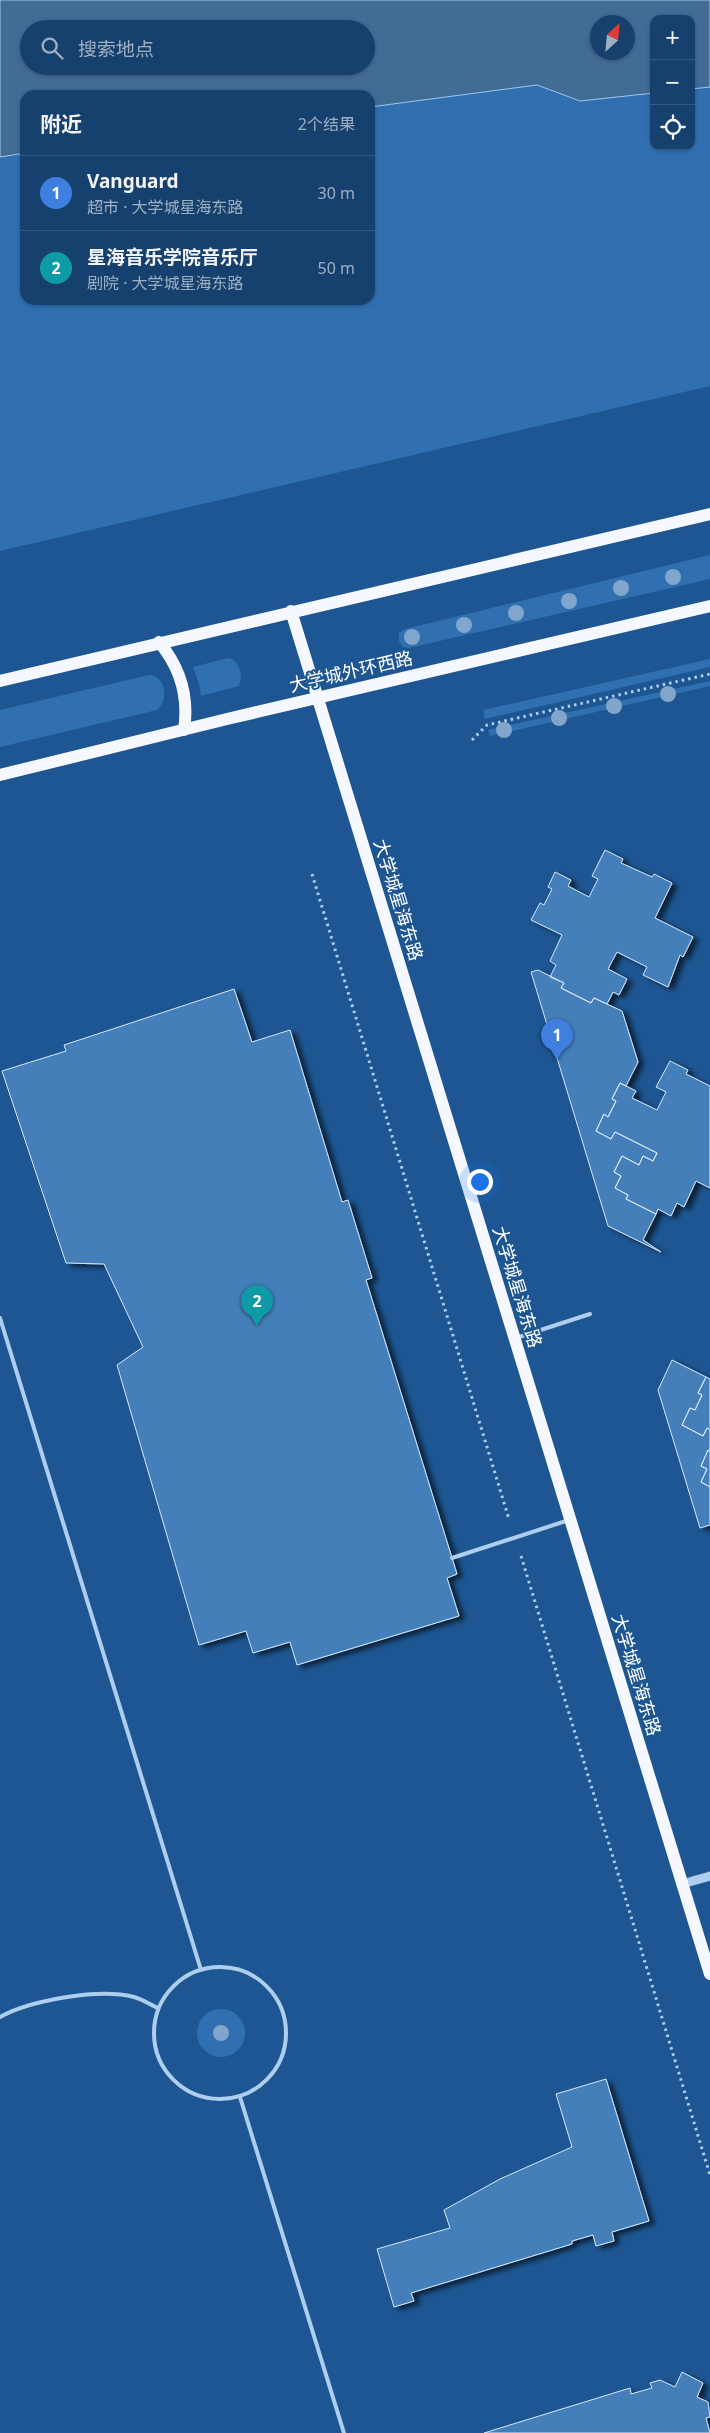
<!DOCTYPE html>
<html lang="zh">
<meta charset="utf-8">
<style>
:root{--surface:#16406e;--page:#1f4773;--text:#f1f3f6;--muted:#9eafc2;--line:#355981;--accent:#eead8d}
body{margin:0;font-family:"Noto Sans","Noto Sans SC",sans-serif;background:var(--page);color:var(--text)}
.controls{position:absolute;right:15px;top:15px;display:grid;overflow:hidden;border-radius:10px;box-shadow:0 1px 4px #0004}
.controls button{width:45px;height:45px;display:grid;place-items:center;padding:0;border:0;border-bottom:1px solid var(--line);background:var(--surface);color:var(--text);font:25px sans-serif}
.compass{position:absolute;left:590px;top:15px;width:45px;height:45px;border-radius:50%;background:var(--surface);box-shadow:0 1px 4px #0004;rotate:26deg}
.you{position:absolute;left:479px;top:1181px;width:18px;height:18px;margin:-12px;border:4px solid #fff;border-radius:50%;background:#1a73e8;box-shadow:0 0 0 8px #1a73e833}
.badge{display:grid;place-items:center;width:32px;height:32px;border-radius:50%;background:var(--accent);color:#fff;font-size:16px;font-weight:700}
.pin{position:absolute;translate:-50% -41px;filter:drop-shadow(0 1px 2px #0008)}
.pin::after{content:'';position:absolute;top:26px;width:18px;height:15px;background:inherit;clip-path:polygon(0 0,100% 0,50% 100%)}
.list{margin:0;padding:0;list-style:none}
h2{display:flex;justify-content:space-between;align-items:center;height:65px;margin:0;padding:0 20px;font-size:21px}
h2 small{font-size:16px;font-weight:400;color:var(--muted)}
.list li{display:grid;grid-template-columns:32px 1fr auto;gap:15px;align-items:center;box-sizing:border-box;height:75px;padding:0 20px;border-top:1px solid var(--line)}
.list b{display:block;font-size:19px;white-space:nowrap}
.list p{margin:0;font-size:16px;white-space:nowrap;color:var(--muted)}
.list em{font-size:16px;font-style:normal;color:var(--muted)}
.icon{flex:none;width:28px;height:28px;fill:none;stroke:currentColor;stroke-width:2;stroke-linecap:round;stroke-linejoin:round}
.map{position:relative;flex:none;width:710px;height:2433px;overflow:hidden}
.search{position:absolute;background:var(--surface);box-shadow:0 1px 4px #0004;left:20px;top:20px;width:355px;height:55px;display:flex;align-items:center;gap:12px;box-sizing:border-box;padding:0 18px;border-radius:28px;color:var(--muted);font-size:19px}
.panel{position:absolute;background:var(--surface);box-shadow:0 1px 4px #0004;left:20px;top:90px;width:355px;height:215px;border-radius:15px}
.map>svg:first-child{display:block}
.green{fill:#3070b0}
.water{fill:#426b96;stroke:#a1c9f0;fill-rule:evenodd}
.building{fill:#457fb9;stroke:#d4e7fa;filter:url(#shadow)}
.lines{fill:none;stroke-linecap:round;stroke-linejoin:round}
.path{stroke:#aeceee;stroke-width:3;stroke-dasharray:2.5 4;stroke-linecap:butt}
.service{stroke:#aeceee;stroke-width:4}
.tertiary{stroke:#aeceee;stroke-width:9}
.primary{stroke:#f5f9ff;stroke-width:12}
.tree{fill:#82a6cb}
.labels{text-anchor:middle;stroke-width:4;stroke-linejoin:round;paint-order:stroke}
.street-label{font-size:18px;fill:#fff;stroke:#1d5692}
</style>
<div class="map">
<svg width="710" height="2433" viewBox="0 0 710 2433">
<defs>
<filter id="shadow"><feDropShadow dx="5.5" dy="3" stdDeviation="2.5" flood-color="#0009"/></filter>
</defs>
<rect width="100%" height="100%" fill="#1d5692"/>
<!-- green -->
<path class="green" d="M537,85L580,101L654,93V146H691V89L710,87V386L0,551V157L25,153V300H370V107Z
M710,555V579L409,648L403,647L399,641V633L405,629Z
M228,658L232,659C241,666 243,676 239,686L201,696L199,684L193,667Z
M710,659V667L485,719L483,710Z
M149,675C166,676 169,700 157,710L0,747V710Z
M710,681V686L490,736L488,730Z
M197 2033a24 24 0 1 1 48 0a24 24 0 1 1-48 0Z"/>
<!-- water -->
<path class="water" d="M0,0H710V87L691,89V19H654V93L580,101L537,85L370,107V95H25V153L0,157ZM598,22H628V52H598ZM29,29H366V66H29Z"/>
<!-- building -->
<path class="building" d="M605,850L623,859L621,863L652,877L654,874L672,883L655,918L693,937L683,957L680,955L668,987L643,975L647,967L617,952L608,969L627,979L619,995L613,992L607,1004L594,998L591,1003L561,988L564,983L550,977L556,965L550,961L562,935L531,920L540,903L544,905L552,889L548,887L555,872L571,880L568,886L589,897L598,879L592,876Z
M538,970L564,983L561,988L591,1003L594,998L622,1011L638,1062L626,1086L620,1083L612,1099L616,1101L608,1117L604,1114L596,1131L611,1139L615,1132L657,1153L653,1161L643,1156L639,1165L622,1156L614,1172L621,1176L615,1188L628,1195L626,1199L656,1214L643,1240L661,1252L608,1226L531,972Z
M234,989L252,1042L290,1030L342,1202L348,1200L372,1278L366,1280L457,1574L447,1578L459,1616L297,1665L290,1642L253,1653L246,1631L199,1645L117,1365L143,1347L104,1264L66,1263L2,1071L66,1051L64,1045Z
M670,1061L688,1070L686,1074L710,1086V1188L696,1181L684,1207L677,1203L671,1216L658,1209L656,1214L626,1199L628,1195L615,1188L621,1176L614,1172L622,1156L639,1165L643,1156L653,1161L657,1153L615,1132L611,1139L596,1131L604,1114L608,1117L616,1101L612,1099L620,1083L636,1091L632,1098L657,1110L666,1092L656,1087Z
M672,1360L706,1377L698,1393L702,1395L695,1410L690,1408L682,1425L703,1436L707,1428L710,1430V1451L708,1450L701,1466L707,1469L701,1482L710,1487V1525L700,1528L658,1390Z
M706,1377L710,1379V1430L707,1428L703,1436L682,1425L690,1408L695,1410L702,1395L698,1393Z
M708,1450L710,1451V1487L701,1482L707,1469L701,1466Z
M606,2079L649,2221L612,2232L614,2241L596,2246L593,2235L572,2241V2244L411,2293L414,2301L394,2307L377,2249L450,2228L444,2210L500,2179L572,2147L556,2094Z
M682,2372L703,2383L697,2397L708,2402L710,2417L706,2418L710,2433H484L630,2388L631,2394L652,2388L650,2383L660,2380L675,2387Z"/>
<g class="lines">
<!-- path -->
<path class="path" d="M472,740L487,725L710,674
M312,874L509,1519
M521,1556L710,2175"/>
<!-- service -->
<path class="service" d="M0,1318L201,1970
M516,1338L590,1314
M452,1558L569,1520
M154 2033a66 66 0 1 1 132 0a66 66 0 1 1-132 0Z
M0,2017C31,2000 99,1988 134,1997C142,1999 151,2005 158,2008
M240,2097L344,2433"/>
<!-- tertiary -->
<path class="tertiary" d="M682,1884L710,1876"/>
<!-- primary -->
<path class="primary" d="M291,611L710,1974
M159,642C180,667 189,697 184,730
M0,681L710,514
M0,775L227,719L710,606"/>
</g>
<!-- trees -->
<g class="tree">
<circle cx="673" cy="577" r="8"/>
<circle cx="621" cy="588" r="8"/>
<circle cx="569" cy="601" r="8"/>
<circle cx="516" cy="613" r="8"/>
<circle cx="464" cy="625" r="8"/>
<circle cx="412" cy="637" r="8"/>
<circle cx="668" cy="694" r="8"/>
<circle cx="614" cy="706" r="8"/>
<circle cx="559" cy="718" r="8"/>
<circle cx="504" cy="730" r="8"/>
<circle cx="221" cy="2033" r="8"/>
</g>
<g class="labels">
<!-- street labels -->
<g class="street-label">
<text transform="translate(351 672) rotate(-13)" y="6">大学城外环西路</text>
<text transform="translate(398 900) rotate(73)" y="6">大学城星海东路</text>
<text transform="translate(517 1287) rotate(73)" y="6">大学城星海东路</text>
<text transform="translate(636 1675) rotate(73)" y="6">大学城星海东路</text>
</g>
</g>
</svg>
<div class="controls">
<button>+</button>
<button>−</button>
<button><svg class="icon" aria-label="locate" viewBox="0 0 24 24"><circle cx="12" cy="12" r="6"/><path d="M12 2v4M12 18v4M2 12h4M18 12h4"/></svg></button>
</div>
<svg class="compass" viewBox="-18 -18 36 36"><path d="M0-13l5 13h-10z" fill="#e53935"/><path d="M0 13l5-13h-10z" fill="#9eafc2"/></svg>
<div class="you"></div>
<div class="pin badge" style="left:557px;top:1060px;background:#3f7fe0">1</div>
<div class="pin badge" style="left:257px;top:1326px;background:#0f9aa8">2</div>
<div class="search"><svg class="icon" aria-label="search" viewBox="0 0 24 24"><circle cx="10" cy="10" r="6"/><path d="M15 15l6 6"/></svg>搜索地点</div>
<section class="panel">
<h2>附近<small>2个结果</small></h2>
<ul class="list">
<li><span class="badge" style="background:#3f7fe0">1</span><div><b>Vanguard</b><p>超市 · 大学城星海东路</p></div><em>30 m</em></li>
<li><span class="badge" style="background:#0f9aa8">2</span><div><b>星海音乐学院音乐厅</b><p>剧院 · 大学城星海东路</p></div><em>50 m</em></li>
</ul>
</section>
</div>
